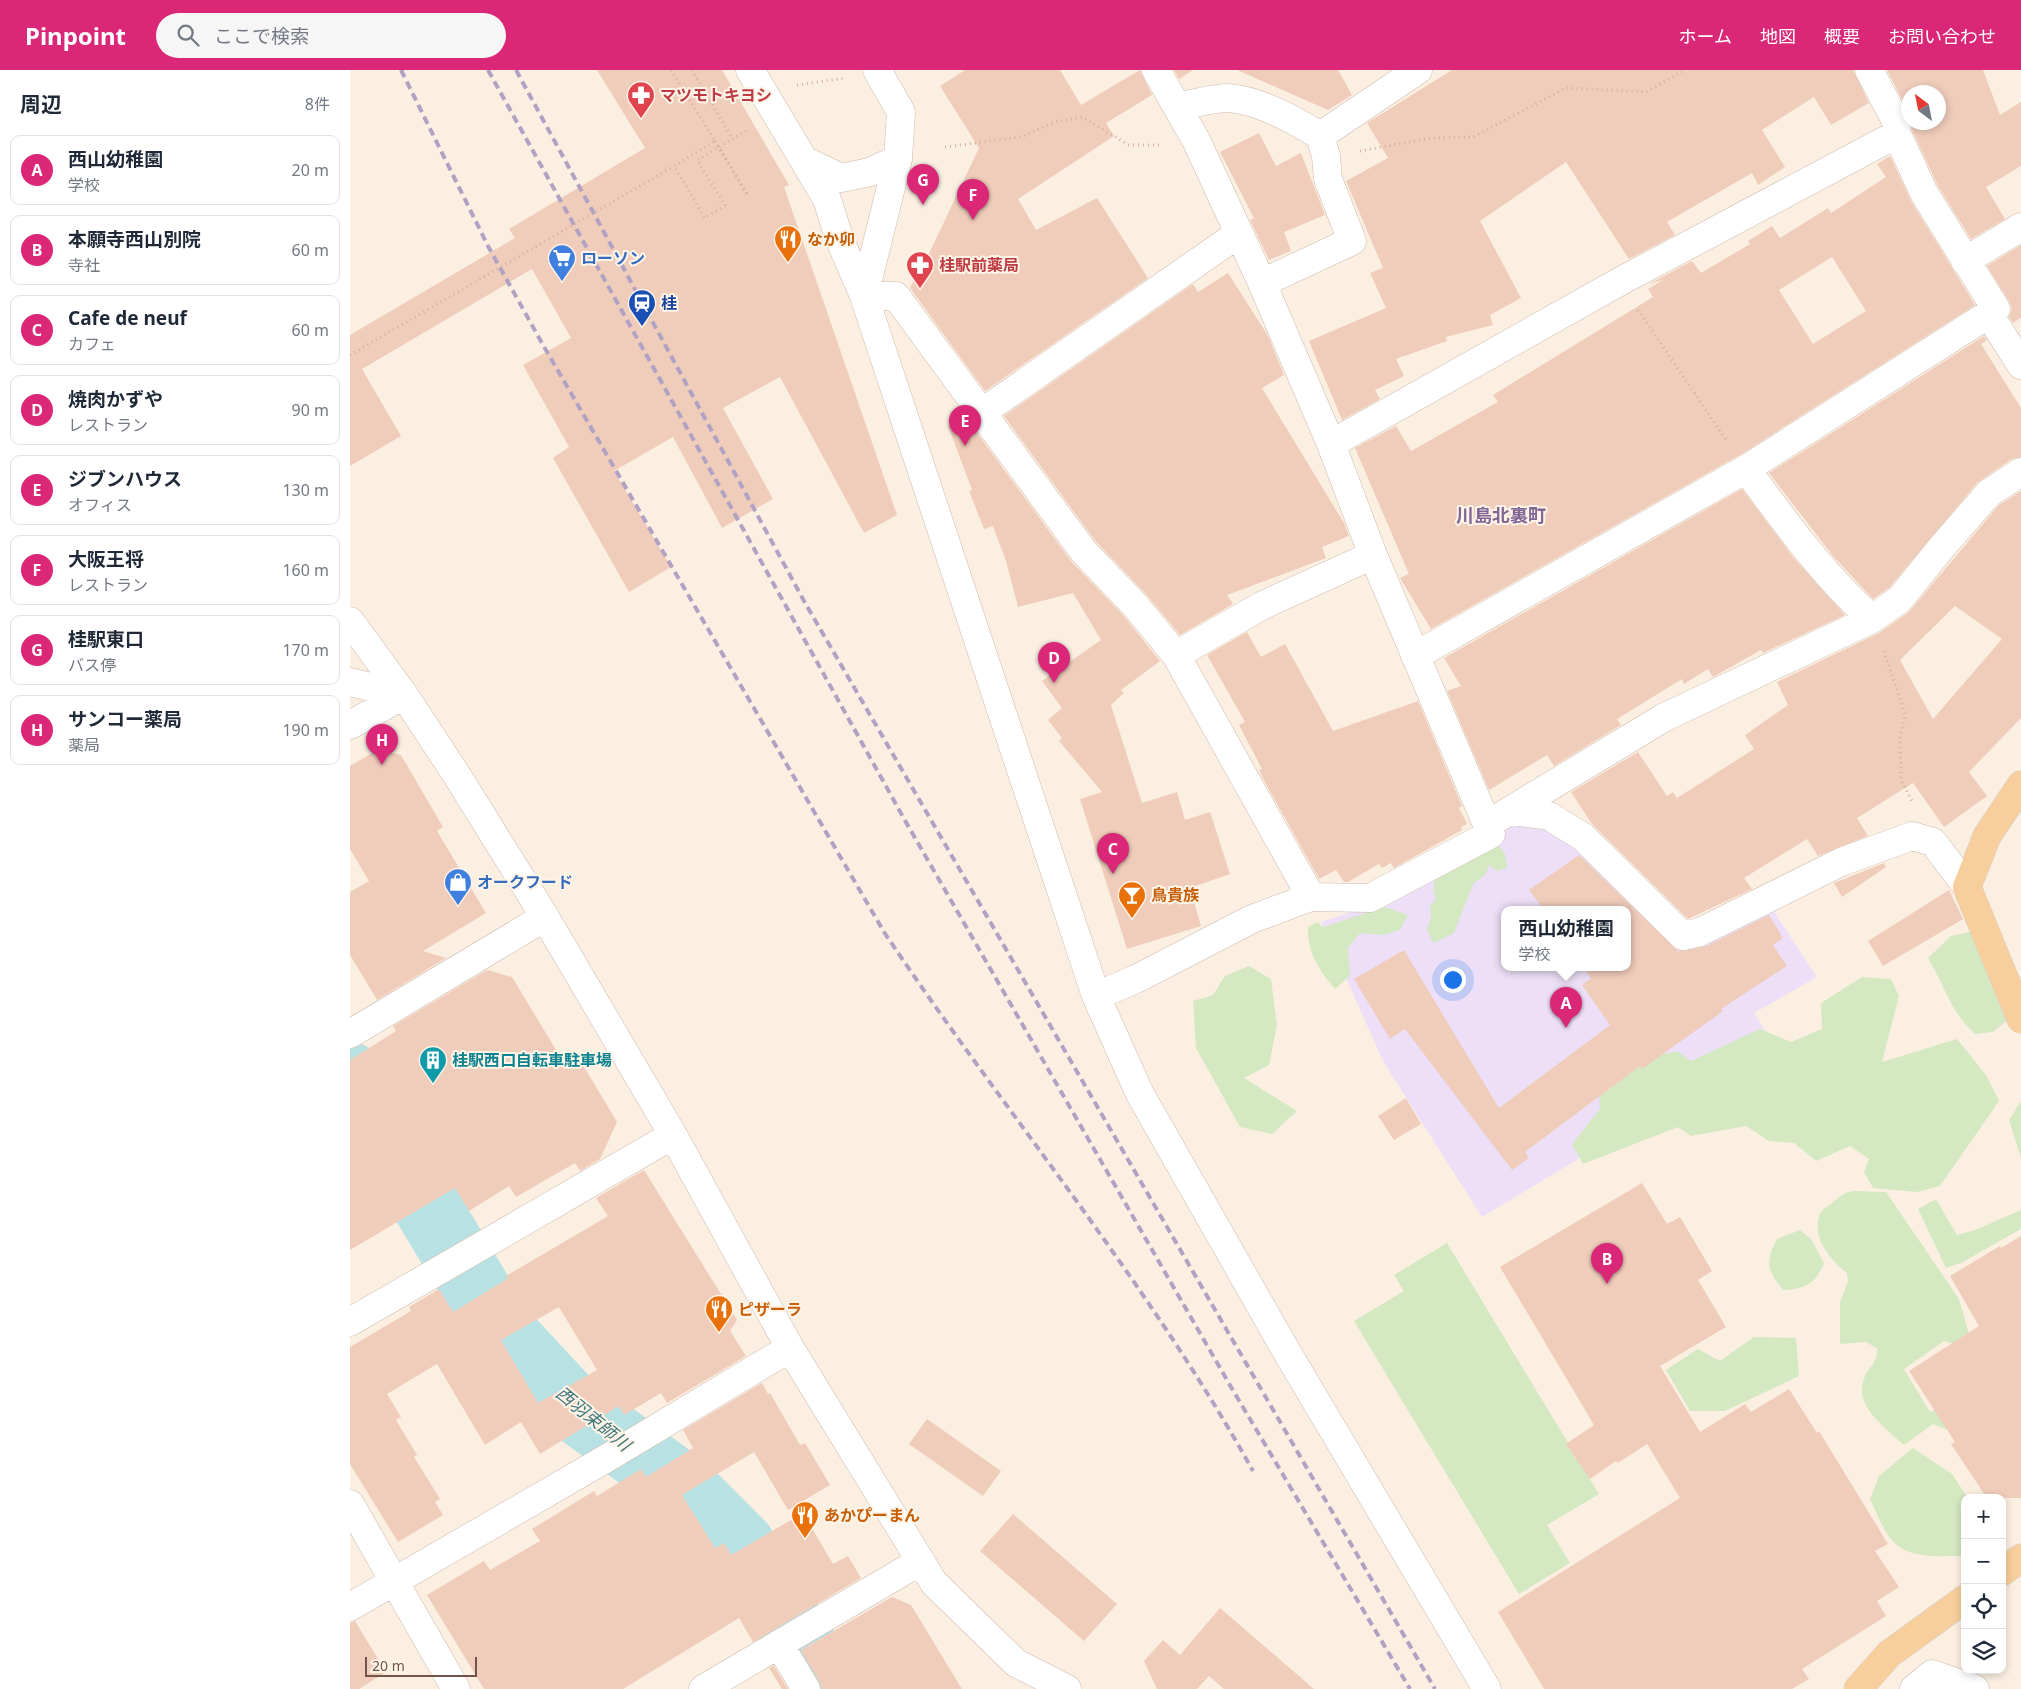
<!DOCTYPE html>
<html lang="ja">
<meta charset="utf-8">
<style>
:root{--surface:#fff;--page:#f6f6f7;--text:#1f2937;--muted:#747a83;--line:#e0e1e3;--accent:#db2777}
body{margin:0;font-family:"Noto Sans","Noto Sans JP",sans-serif;background:var(--page);color:var(--text)}
.controls{position:absolute;right:15px;bottom:15px;display:grid;overflow:hidden;border-radius:10px;box-shadow:0 2px 8px #0003}
.controls button{width:45px;height:45px;display:grid;place-items:center;padding:0;border:0;border-bottom:1px solid var(--line);background:var(--surface);color:var(--text);font:25px sans-serif}
.compass{position:absolute;left:1551px;top:15px;width:45px;height:45px;border-radius:50%;background:var(--surface);box-shadow:0 2px 8px #0003;rotate:328deg}
.scale{position:absolute;left:15px;bottom:12px;width:112px;box-sizing:border-box;padding-left:5px;border:2px solid #72554a;border-top:0;font-size:14px;line-height:18px;white-space:nowrap;color:#72554a;-webkit-text-stroke:4px #fef4e8;paint-order:stroke}
.you{position:absolute;left:1102px;top:909px;width:18px;height:18px;margin:-12px;border:4px solid #fff;border-radius:50%;background:#1a73e8;box-shadow:0 0 0 8px #1a73e833}
.badge{display:grid;place-items:center;width:32px;height:32px;border-radius:50%;background:var(--accent);color:#fff;font-size:16px;font-weight:700}
.pin{position:absolute;translate:-50% -41px;filter:drop-shadow(0 1px 2px #0008)}
.pin::after{content:'';position:absolute;top:26px;width:18px;height:15px;background:inherit;clip-path:polygon(0 0,100% 0,50% 100%)}
.popup{position:absolute;left:1151px;top:836px;width:130px;height:65px;box-sizing:border-box;display:grid;place-content:center;border-radius:10px;background:var(--surface);filter:drop-shadow(0 1px 4px #0005);font-size:16px;white-space:nowrap;color:var(--muted)}
.popup b{font-size:19px;color:var(--text)}
.popup::after{content:'';position:absolute;left:50%;top:100%;margin-left:-10px;border:10px solid transparent;border-top-color:var(--surface)}
.list{margin:0;padding:0;list-style:none}
h2{display:flex;justify-content:space-between;align-items:center;height:65px;margin:0;padding:0 20px;font-size:21px}
h2 small{font-size:16px;font-weight:400;color:var(--muted)}
.list li{display:grid;grid-template-columns:32px 1fr auto;gap:15px;align-items:center;box-sizing:border-box;height:70px;margin:0 10px 10px;padding:0 10px;border:1px solid var(--line);border-radius:10px}
.list b{display:block;font-size:19px;white-space:nowrap}
.list p{margin:0;font-size:16px;white-space:nowrap;color:var(--muted)}
.list em{font-size:16px;font-style:normal;color:var(--muted)}
.icon{flex:none;width:28px;height:28px;fill:none;stroke:currentColor;stroke-width:2;stroke-linecap:round;stroke-linejoin:round}
.map{position:relative;flex:none;width:1671px;height:1619px;overflow:hidden}
header{display:flex;align-items:center;gap:30px;box-sizing:border-box;height:70px;padding:0 25px;background:var(--accent);color:#fff}
header strong{font-size:24px}
nav{display:flex;gap:28px;margin-inline-start:auto;font-size:18px}
.search{width:350px;height:45px;background:var(--page);display:flex;align-items:center;gap:12px;box-sizing:border-box;padding:0 18px;border-radius:28px;color:var(--muted);font-size:19px}
main{display:flex}
aside{flex:1;background:var(--surface)}
.map>svg:first-child{display:block}
.education{fill:#eddff7;fill-rule:evenodd}
.green{fill:#d4e8c1}
.lines{fill:none;stroke-linecap:round;stroke-linejoin:round}
.river{stroke:#b8e1e4;stroke-width:68}
.building{fill:#f0ccbb;fill-rule:evenodd}
.minor-casing{stroke:#ceb9ac;stroke-width:29}
.major-casing{stroke:#d8cfcc;stroke-width:29}
.path{stroke:#d4af9e;stroke-width:3;stroke-dasharray:1 4;stroke-linecap:butt}
.minor{stroke:#fff;stroke-width:28}
.major{stroke:#f8cf9c;stroke-width:28}
.rail{stroke:#b1a2c4;stroke-width:4;stroke-dasharray:8 5;stroke-linecap:butt}
.path-bridge{stroke:#d4af9e;stroke-width:3;stroke-dasharray:1 4;stroke-linecap:butt}
.labels{text-anchor:middle;stroke-width:4;stroke-linejoin:round;paint-order:stroke}
.health-label{font-size:16px;font-weight:bold;fill:#be3a42;stroke:#fef4e8;text-anchor:start}
.food-label{font-size:16px;font-weight:bold;fill:#c56008;stroke:#fef4e8;text-anchor:start}
.shop-label{font-size:16px;font-weight:bold;fill:#366cbe;stroke:#fef4e8;text-anchor:start}
.transit-label{font-size:16px;font-weight:bold;fill:#164399;stroke:#fef4e8;text-anchor:start}
.culture-label{font-size:16px;font-weight:bold;fill:#0d838f;stroke:#fef4e8;text-anchor:start}
.neighbourhood-label{font-size:18px;font-weight:bold;fill:#816595;stroke:#fef4e8}
.water-label{font-size:18px;font-style:italic;fill:#41797e;stroke:#fef4e8}
</style>
<header>
<strong>Pinpoint</strong>
<div class="search"><svg class="icon" aria-label="search" viewBox="0 0 24 24"><circle cx="10" cy="10" r="6"/><path d="M15 15l6 6"/></svg>ここで検索</div>
<nav><a>ホーム</a><a>地図</a><a>概要</a><a>お問い合わせ</a></nav>
</header>
<main>
<aside>
<h2>周辺<small>8件</small></h2>
<ul class="list">
<li><span class="badge">A</span><div><b>西山幼稚園</b><p>学校</p></div><em>20 m</em></li>
<li><span class="badge">B</span><div><b>本願寺西山別院</b><p>寺社</p></div><em>60 m</em></li>
<li><span class="badge">C</span><div><b>Cafe de neuf</b><p>カフェ</p></div><em>60 m</em></li>
<li><span class="badge">D</span><div><b>焼肉かずや</b><p>レストラン</p></div><em>90 m</em></li>
<li><span class="badge">E</span><div><b>ジブンハウス</b><p>オフィス</p></div><em>130 m</em></li>
<li><span class="badge">F</span><div><b>大阪王将</b><p>レストラン</p></div><em>160 m</em></li>
<li><span class="badge">G</span><div><b>桂駅東口</b><p>バス停</p></div><em>170 m</em></li>
<li><span class="badge">H</span><div><b>サンコー薬局</b><p>薬局</p></div><em>190 m</em></li>
</ul>
</aside>
<div class="map">
<svg width="1671" height="1619" viewBox="0 0 1671 1619">
<rect width="100%" height="100%" fill="#fbefe2"/>
<!-- education -->
<path class="education" d="M1185,742L1226,774L1336,880L1421,837L1467,907L1404,943L1422,972L1132,1147L1033,991L971,852L1036,830ZM1155,839H1277V897H1155Z"/>
<!-- green -->
<path class="green" d="M1137,775L1149,776L1155,784L1157,798L1146,801L1139,795L1136,804L1123,814L1104,863L1083,873L1077,859L1081,847L1080,836L1086,829L1083,820L1086,802Z
M1035,837L1058,845L1050,860L1033,865L1010,863L998,878L1000,906L985,919C969,900 957,882 958,857L967,852L973,857Z
M1624,861L1661,947L1643,962L1625,964C1601,943 1594,914 1578,888L1601,866Z
M899,896L921,909L927,955L919,995L894,1008L947,1041L922,1064L890,1057L846,978L843,931L863,925L875,906Z
M1512,907L1541,909L1549,926L1532,992L1607,969L1636,1005L1649,1031L1590,1116L1567,1122L1523,1118L1514,1102L1519,1089L1500,1076L1466,1091L1444,1073L1419,1071L1396,1056L1341,1066L1328,1057L1233,1094L1222,1074L1250,1039L1248,1008L1276,992L1327,981L1341,991L1410,959L1441,972L1472,959L1471,933Z
M1671,1031V1088L1659,1050Z
M1504,1121L1536,1122L1609,1229L1621,1271L1611,1276L1594,1271L1554,1299L1580,1342L1627,1321L1597,1360L1583,1354L1554,1375C1537,1359 1503,1336 1514,1309C1519,1295 1528,1294 1527,1278L1516,1272L1490,1274V1232L1498,1211L1497,1203C1481,1191 1459,1165 1471,1142C1473,1139 1480,1135 1483,1132C1490,1126 1495,1122 1504,1121Z
M1586,1129L1607,1165L1625,1160L1671,1140V1159L1611,1193L1596,1198L1568,1139Z
M1450,1160L1461,1169L1474,1193C1466,1214 1454,1219 1433,1220C1417,1201 1415,1192 1427,1169Z
M1097,1173L1249,1424L1197,1455L1220,1493L1169,1524L1004,1251L1054,1221L1044,1205Z
M1404,1267L1446,1268L1449,1306L1375,1341H1340L1316,1300L1348,1279L1370,1291Z
M1563,1378L1602,1404L1618,1428H1615V1485C1598,1487 1566,1488 1551,1478C1535,1468 1528,1445 1520,1429L1529,1406Z"/>
<g class="lines">
<!-- river -->
<path class="river" d="M0,1006L151,1261L218,1333L335,1419L391,1475L480,1619"/>
</g>
<!-- building -->
<path class="building" d="M247,0H372L439,115L434,117L547,445L514,463L430,307L373,338L423,429L372,458L323,367L264,401L321,497L279,522L203,388L219,377L173,295L221,268L182,199L12,299L51,366L0,396V265L165,168L159,159L295,78Z
M615,0H710L731,35L790,0L802,25L756,53L764,66L668,129L686,160L747,128L798,208L635,321L560,218L574,189L576,190L629,78L590,16Z
M824,0H843L829,9Z
M887,0H988L1002,25L978,40Z
M1102,0H1503L1519,33L1481,55L1464,27L1412,60L1435,97L1408,115L1402,103L1317,152L1325,165L1279,189L1216,92L1130,151L1171,228L1140,245L1143,255L1096,267L1097,271L1046,289L1054,306L1025,320L1030,329L992,350L959,271L1036,238L1020,203L1033,198L996,111L1038,88L1017,53Z
M1537,0H1633L1650,45L1671,32V96L1636,117L1655,149L1621,169L1588,116L1562,60V52H1588V22H1558V41Z
M909,63L926,96L951,83L975,145L934,162L941,181L919,190L900,150L904,148L870,82Z
M1540,86L1561,131L1625,235L1388,386L1081,559L1050,508L1059,504L1005,378L1046,356L1061,381L1148,332L1143,325L1303,227L1298,219L1313,210L1299,214L1342,191L1351,203L1400,174L1398,171L1422,156L1430,168L1478,138L1481,143L1536,107L1527,94ZM1482,187L1516,241L1463,274L1429,220Z
M1671,175V248L1663,253L1659,247L1662,239L1659,231L1637,196Z
M878,203L918,266L934,305L912,318L994,453L999,466L972,477L976,488L877,525L883,534L830,565L795,523L746,472L654,346L843,214L848,222Z
M1634,266L1637,270L1631,274L1671,338V387L1662,389L1627,413L1539,518L1523,529L1483,486L1419,403Z
M617,349L721,491L772,544L810,591L771,620L774,623L761,635L792,733L827,722L835,750L860,742L880,804L840,818L851,856L777,879L730,729L752,722L709,671L712,668L698,650L712,638L692,611L751,570L723,523L668,537L656,491L643,456L634,459L619,421L622,420L598,356Z
M1392,419L1443,487L1495,545L1413,583L1411,580L1363,607L1358,599L1334,614L1332,609L1267,649L1271,655L1204,696L1197,685L1139,720L1097,621L1111,616L1094,588Z
M1671,421V648L1619,702L1637,726L1594,757L1563,713L1507,748L1518,766L1468,786L1457,769L1394,808L1402,819L1338,849L1242,754L1221,722L1288,682L1317,726L1323,722L1327,728L1404,679L1395,665L1438,635L1427,612L1529,563L1559,542L1649,435ZM1605,536L1652,569L1583,649L1550,590Z
M897,562L911,587L935,574L983,661L1068,631L1112,736L1109,738L1117,754L1111,757L1112,760L1044,798L1041,793L1032,798L1029,794L998,812H994L986,800L969,809L917,716L909,700L912,699L889,655L895,652L857,585Z
M27,680L51,685L93,757L87,761L136,843L73,881L96,888L27,930L0,885V822L19,811L0,779V696Z
M1229,785L1328,881L1357,876L1419,845L1433,868L1423,875L1437,896L1371,939L1373,941L1292,999L1290,996L1175,1082L1179,1088L1162,1100L1055,959L1040,969L1004,909L1054,880L1149,1038L1260,955L1232,915L1241,908L1233,897H1277V839H1193L1179,820Z
M1534,793L1536,797L1492,827L1484,813Z
M1599,820L1613,849L1533,896L1518,871Z
M137,900L162,907L211,988L224,980L267,1052L250,1089L230,1101L225,1093L166,1127L159,1116L119,1141L105,1118L0,1180V990L46,961L43,956Z
M1056,1028L1071,1054L1044,1070L1028,1046Z
M294,1100L387,1250L380,1261L396,1286L317,1333L311,1323L274,1345L269,1336L190,1384L171,1352L135,1375L87,1294L37,1324L51,1347L46,1350L67,1385L64,1387L90,1429L85,1432L93,1445L48,1472L0,1394V1277L61,1241L59,1237L89,1219L103,1242L157,1209L156,1206L258,1146L246,1128ZM209,1237L247,1300L188,1333L151,1270Z
M1292,1113L1317,1154L1330,1147L1362,1201L1348,1210L1376,1257L1310,1296L1350,1362L1395,1334L1401,1342L1439,1319L1467,1363L1469,1361L1538,1474L1525,1481L1549,1517L1527,1531L1536,1546L1452,1599L1459,1609L1442,1619H1194L1148,1542L1330,1428L1297,1374L1268,1393L1266,1391L1240,1409L1216,1374L1244,1355L1150,1197Z
M1671,1166V1428H1637L1601,1374L1605,1372L1559,1301L1629,1256L1600,1206L1650,1176L1651,1178Z
M412,1313L418,1324L420,1323L450,1375L455,1373L480,1415L438,1440L404,1382L332,1425L365,1478L374,1473L381,1485L453,1443L483,1494L498,1486L511,1508L403,1572L389,1548L273,1619H134L77,1525L134,1491L140,1500L190,1471L182,1459L244,1421L247,1426L291,1399L296,1407L343,1378L333,1360Z
M577,1349L651,1401L633,1426L559,1374Z
M663,1444L767,1534L734,1571L630,1481Z
M542,1527L561,1535L612,1619H472L469,1611L451,1580Z
M870,1538L964,1619H874L859,1606L847,1619H807L794,1591L813,1570L830,1585Z
M5,1551L36,1602L9,1619H0V1553Z
M424,1596L438,1619H432L419,1598Z"/>
<g class="lines">
<!-- minor casing -->
<g class="minor-casing">
<path id="minor" d="M400,0L477,129L489,168L514,226L746,926L790,1024L938,1284L1137,1619
M1519,0L1546,51L1547,64L1574,123L1646,239L1639,244L1671,295
M828,36C844,34 863,28 878,28C909,30 945,50 970,66L1068,0
M456,91L491,108L520,102L548,89
M1615,191L1671,157
M912,213L1002,171L978,109L976,86L970,66
M514,226H546L734,482L784,534L826,585L961,827
M514,226L548,89L551,42L527,0
M631,343L888,164
M981,374L1269,212L1547,64
M1396,399C1436,453 1472,504 1522,549
M0,551L54,625L106,704L195,847L323,1065L440,1278L584,1513L666,1593L717,1619
M826,585L913,535L1023,485
M1065,586L1396,399L1639,244
M0,612L54,625
M0,655L54,625
M1163,741L1199,746L1233,767L1333,866L1350,862L1491,792L1562,766L1583,772L1617,817
M1138,754L1313,648L1522,549L1550,529L1591,478L1639,423L1671,402
M746,926L786,909L902,849L961,827L1020,828L1141,764L1023,485L981,374L912,213L846,70L806,0
M0,964L195,847
M0,1252L323,1065
M0,1434L106,1619
M0,1537L257,1388L440,1278
M429,1574L456,1619
M353,1619L571,1491
M1564,1619L1582,1604L1625,1619"/>
</g>
<!-- major casing -->
<g class="major-casing">
<path id="major" d="M1671,715L1637,766L1617,817L1671,949
M1652,1502L1671,1488
M1508,1619L1539,1584L1615,1529"/>
</g>
<!-- path -->
<path class="path" d="M321,0L365,71L324,96L355,148L375,135L347,90L398,60
M342,0L382,68
M447,15L495,8
M368,76L397,124
M595,77L671,67L705,52L732,47L779,75H811
M1010,81L1081,68L1123,67L1216,18L1296,22L1335,0
M1288,240L1377,371
M1534,581L1555,644L1550,669L1551,710L1563,733"/>
<!-- minor -->
<use href="#minor" class="minor"/>
<!-- major -->
<use href="#major" class="major"/>
<!-- rail -->
<path class="rail" d="M51,0L138,176L193,275L534,862C655,1043 797,1210 903,1401
M138,0L557,754L881,1317L1060,1619
M166,0L454,531L1085,1619"/>
<!-- path-bridge -->
<path class="path-bridge" d="M365,71L397,124
M0,285L324,96"/>
</g>
<!-- icons -->
<defs>
<g id="pharmacy-pin" transform="scale(1.4375)"><path d="M0 17L-7.5 6A9.5 9.5 0 1 1 7.5 6Z" fill="#e0444e" stroke="#fef4e8"/><path d="M-2-6h4v4h4v4h-4v4h-4v-4h-4v-4h4Z" fill="#fff"/></g>
<g id="restaurant-pin" transform="scale(1.4375)"><path d="M0 17L-7.5 6A9.5 9.5 0 1 1 7.5 6Z" fill="#e8710a" stroke="#fef4e8"/><path d="M-5-6h1v4h1v-4h1v4h1v-4h1v5L-1.5 .5V6h-2V.5L-5-1ZM5-6V6H3V1.5H1.5Q1.5-4 5-6Z" fill="#fff"/></g>
<g id="supermarket-pin" transform="scale(1.4375)"><path d="M0 17L-7.5 6A9.5 9.5 0 1 1 7.5 6Z" fill="#3f7fe0" stroke="#fef4e8"/><path d="M-6-5.5h2.5l.6 2H6L4.5 2H-2.5L-4.4-4H-6ZM-1.5 3.2a1.3 1.3 0 1 0 .1 0ZM3 3.2a1.3 1.3 0 1 0 .1 0Z" fill="#fff"/></g>
<g id="station-pin" transform="scale(1.4375)"><path d="M0 17L-7.5 6A9.5 9.5 0 1 1 7.5 6Z" fill="#1a4fb4" stroke="#fef4e8"/><path d="M-3-6H3Q5-6 5-4V2Q5 4 3 4L4.5 6H3L1.5 4h-3L-3 6H-4.5L-3 4Q-5 4-5 2V-4Q-5-6-3-6ZM-3.5-4v3h7v-3ZM-3.5 1v1.5H-2V1ZM2 1v1.5H3.5V1Z" fill="#fff"/></g>
<g id="shop-pin" transform="scale(1.4375)"><path d="M0 17L-7.5 6A9.5 9.5 0 1 1 7.5 6Z" fill="#3f7fe0" stroke="#fef4e8"/><path d="M-5-2.5h2.3a2.7 3.5 0 0 1 5.4 0H5L5.5 6h-11ZM-1.5-2.5h3a1.5 2.3 0 0 0-3 0Z" fill="#fff"/></g>
<g id="bar-pin" transform="scale(1.4375)"><path d="M0 17L-7.5 6A9.5 9.5 0 1 1 7.5 6Z" fill="#e8710a" stroke="#fef4e8"/><path d="M-6-5H6L.8 .8V4.5H3.5V6h-7V4.5H-.8V.8Z" fill="#fff"/></g>
<g id="building-pin" transform="scale(1.4375)"><path d="M0 17L-7.5 6A9.5 9.5 0 1 1 7.5 6Z" fill="#0f9aa8" stroke="#fef4e8"/><path d="M-4-6H4V6H1V3H-1V6H-4ZM-2.5-4.3h1.7v1.8h-1.7ZM.8-4.3h1.7v1.8H.8ZM-2.5-1h1.7V.8h-1.7ZM.8-1h1.7V.8H.8Z" fill="#fff"/></g>
</defs>
<g fill-rule="evenodd">
<use href="#pharmacy-pin" x="291" y="25"/>
<use href="#restaurant-pin" x="438" y="169"/>
<use href="#supermarket-pin" x="212" y="188"/>
<use href="#pharmacy-pin" x="570" y="195"/>
<use href="#station-pin" x="292" y="233"/>
<use href="#shop-pin" x="108" y="812"/>
<use href="#bar-pin" x="782" y="825"/>
<use href="#building-pin" x="83" y="990"/>
<use href="#restaurant-pin" x="369" y="1239"/>
<use href="#restaurant-pin" x="455" y="1445"/>
</g>
<g class="labels">
<!-- health labels -->
<g class="health-label">
<text x="310" y="31">マツモトキヨシ</text>
<text x="589" y="201">桂駅前薬局</text>
</g>
<!-- food labels -->
<g class="food-label">
<text x="457" y="175">なか卯</text>
<text x="801" y="831">鳥貴族</text>
<text x="388" y="1245">ピザーラ</text>
<text x="474" y="1451">あかぴーまん</text>
</g>
<!-- shop labels -->
<g class="shop-label">
<text x="231" y="194">ローソン</text>
<text x="127" y="818">オークフード</text>
</g>
<!-- transit labels -->
<g class="transit-label">
<text x="311" y="239">桂</text>
</g>
<!-- culture labels -->
<g class="culture-label">
<text x="102" y="996">桂駅西口自転車駐車場</text>
</g>
<!-- neighbourhood labels -->
<g class="neighbourhood-label">
<text x="1151" y="452">川島北裏町</text>
</g>
<!-- water labels -->
<g class="water-label">
<text transform="translate(243 1349) rotate(39)" y="6">西羽束師川</text>
</g>
</g>
</svg>
<div class="controls">
<button>+</button>
<button>−</button>
<button><svg class="icon" aria-label="locate" viewBox="0 0 24 24"><circle cx="12" cy="12" r="6"/><path d="M12 2v4M12 18v4M2 12h4M18 12h4"/></svg></button>
<button><svg class="icon" aria-label="layers" viewBox="0 0 24 24"><path d="M12 4l9 5-9 5-9-5zM3 14l9 5 9-5"/></svg></button>
</div>
<svg class="compass" viewBox="-18 -18 36 36"><path d="M0-13l5 13h-10z" fill="#e53935"/><path d="M0 13l5-13h-10z" fill="#747a83"/></svg>
<div class="scale">20 m</div>
<div class="you"></div>
<div class="pin badge" style="left:1216px;top:958px">A</div>
<div class="popup"><b>西山幼稚園</b>学校</div>
<div class="pin badge" style="left:1257px;top:1214px">B</div>
<div class="pin badge" style="left:763px;top:804px">C</div>
<div class="pin badge" style="left:704px;top:613px">D</div>
<div class="pin badge" style="left:615px;top:376px">E</div>
<div class="pin badge" style="left:623px;top:150px">F</div>
<div class="pin badge" style="left:573px;top:135px">G</div>
<div class="pin badge" style="left:32px;top:695px">H</div>
</div>
</main>
